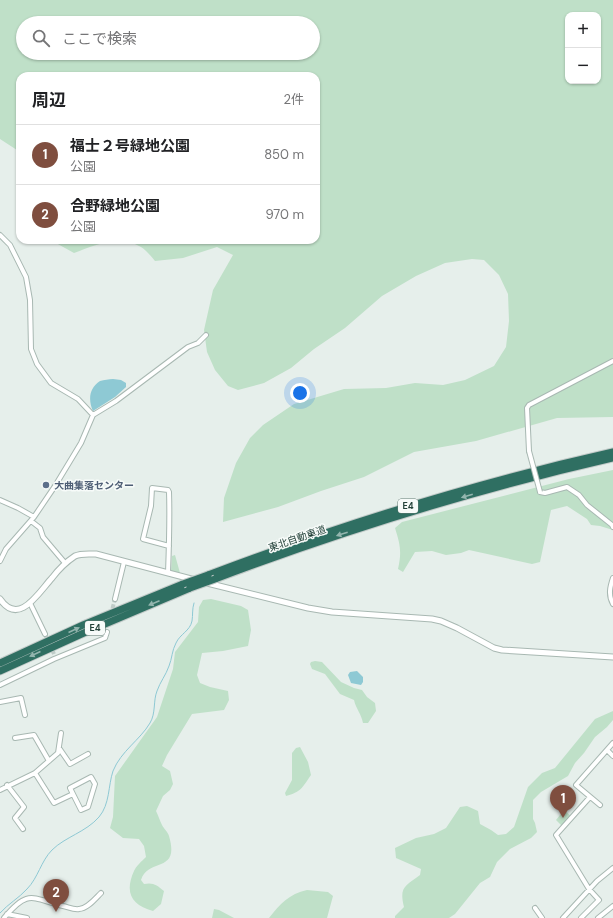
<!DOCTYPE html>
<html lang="ja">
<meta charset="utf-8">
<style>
:root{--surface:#fff;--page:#f6f6f6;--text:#202124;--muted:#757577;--line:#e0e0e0;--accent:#7f4e3f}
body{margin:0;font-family:"DM Sans","Noto Sans JP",sans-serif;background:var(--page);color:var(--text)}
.controls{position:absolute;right:12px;top:12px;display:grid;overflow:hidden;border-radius:8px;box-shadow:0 1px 3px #0004}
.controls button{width:36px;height:36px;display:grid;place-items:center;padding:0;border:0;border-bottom:1px solid var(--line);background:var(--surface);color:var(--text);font:20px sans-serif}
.you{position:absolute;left:300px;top:393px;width:14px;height:14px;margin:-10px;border:3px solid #fff;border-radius:50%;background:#1a73e8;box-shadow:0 0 0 6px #1a73e833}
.badge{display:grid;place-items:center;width:26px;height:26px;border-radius:50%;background:var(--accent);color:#fff;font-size:13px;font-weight:700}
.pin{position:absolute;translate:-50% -33px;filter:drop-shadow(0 1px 2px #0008)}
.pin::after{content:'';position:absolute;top:21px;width:14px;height:12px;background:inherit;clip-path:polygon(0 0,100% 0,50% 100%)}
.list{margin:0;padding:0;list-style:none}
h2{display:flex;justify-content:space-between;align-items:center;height:52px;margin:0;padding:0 16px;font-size:17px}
h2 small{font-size:13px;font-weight:400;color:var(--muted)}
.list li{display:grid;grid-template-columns:26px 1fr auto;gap:12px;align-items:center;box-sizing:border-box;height:60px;padding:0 16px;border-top:1px solid var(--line)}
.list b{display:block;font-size:15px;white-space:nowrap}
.list p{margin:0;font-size:13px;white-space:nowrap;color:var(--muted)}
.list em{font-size:13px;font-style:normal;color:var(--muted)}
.icon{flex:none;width:22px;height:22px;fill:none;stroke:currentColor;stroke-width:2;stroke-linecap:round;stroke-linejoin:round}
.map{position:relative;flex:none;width:613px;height:918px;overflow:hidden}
.search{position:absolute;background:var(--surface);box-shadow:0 1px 3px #0004;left:16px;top:16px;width:304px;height:44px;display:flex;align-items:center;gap:10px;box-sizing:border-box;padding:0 14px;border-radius:22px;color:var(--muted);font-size:15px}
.panel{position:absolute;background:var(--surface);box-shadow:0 1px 3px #0004;left:16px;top:72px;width:304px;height:172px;border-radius:12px}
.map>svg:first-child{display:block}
.green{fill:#bfe0c8;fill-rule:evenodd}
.water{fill:#8ec9d4}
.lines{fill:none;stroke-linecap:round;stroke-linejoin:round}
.stream{stroke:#8ec9d4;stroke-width:1}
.minor-tunnel{stroke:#bfccc8;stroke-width:4;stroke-dasharray:4 2;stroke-linecap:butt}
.minor-casing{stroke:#a8b8b2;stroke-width:6}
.tertiary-casing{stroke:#a8b8b2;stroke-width:7}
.motorway-casing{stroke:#c2cac8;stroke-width:9}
.minor{stroke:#fff;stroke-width:4}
.tertiary{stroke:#fff;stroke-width:5}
.motorway{stroke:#2f6f62;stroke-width:7}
.minor-bridge-casing{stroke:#a8b8b2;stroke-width:6;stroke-linecap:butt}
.motorway-bridge-casing{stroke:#c2cac8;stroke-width:9;stroke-linecap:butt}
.minor-bridge{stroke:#fff;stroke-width:4}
.motorway-bridge{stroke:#2f6f62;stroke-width:7}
.oneway{fill:#93b5ae}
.service-dot{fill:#5c6f8a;stroke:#f7fbf9;stroke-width:1.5}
.labels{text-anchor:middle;stroke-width:3;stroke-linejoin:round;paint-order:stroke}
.shield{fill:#f7fbf9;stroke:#637a73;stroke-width:1}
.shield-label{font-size:9px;font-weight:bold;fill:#24423a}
.service-label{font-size:10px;font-weight:bold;fill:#4e5e75;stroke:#f7fbf9;text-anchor:start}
.street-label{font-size:10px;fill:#24423a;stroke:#f7fbf9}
</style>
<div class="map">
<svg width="613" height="918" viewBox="0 0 613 918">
<rect width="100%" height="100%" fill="#e6efeb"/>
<!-- green -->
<path class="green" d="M0,0H613V417L557,418L476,441L414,452L364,477L321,491L278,507L223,522L224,498L236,463L250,438L263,425L294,404L344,389L386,388L415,383L443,385L465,380L494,366L506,347L509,321L508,294L499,275L484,260L472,259L445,263L416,276L382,296L345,328L314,349L291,368L264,383L238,390L228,386L215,370L207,352L204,330L213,290L233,255L217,247L183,258L155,261C151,256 146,250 141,247C119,234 96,245 74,253L56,243L53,240H316V76H20V152L0,139ZM568,15H598V81H568ZM23,23H313V53H23Z
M613,470V530L600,526L591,525L587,519L567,506L551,510L540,562L532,564L469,550L461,553L446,555L432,551L415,552L403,572L398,569C402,552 400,544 395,528L402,522L569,479Z
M175,555L180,573L171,572L172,556Z
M211,599L241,606L248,610L251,630L248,646L223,651L202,653L197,675L200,683L210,687L228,691L229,700L224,710L192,714L167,755L162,766L170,771L173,784L170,790L163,796L156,811C158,815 160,821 162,825C164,829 168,832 169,836C180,874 149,857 141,880L144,884C153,882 157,885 164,891L161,904L153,911C132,905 124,893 134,871C136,866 142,861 146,857L144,846L139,839L123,838L110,828L113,817L115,776L157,717L173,669L175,652L198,622L199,607L203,600Z
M315,661L322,662L341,682L354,688L362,690L367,697L375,703L376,711L368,723H363C361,713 356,709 354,700L340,694L325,674L312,669L310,664L311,662Z
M613,711V720L607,727L595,737L584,753L575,763L568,776L541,792L533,800V819L535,823L537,832L531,838L510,849L497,862L490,877L480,883L455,914L449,918H395V916L404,907C399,887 405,886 420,875L421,869L396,858L395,848L416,838L434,834L446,828L460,807L467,806L478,811L480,824L491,830L498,835L506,834L514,827L528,787L542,773L555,768L595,719Z
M300,747L308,762L311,775C302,788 301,792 286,796L285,793L292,780V753L296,748Z
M564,810L571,816L562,826L556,820Z
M307,890L328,892L333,896L327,918H269C280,904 289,894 307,890Z
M214,909L219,910L234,918H212Z"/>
<!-- water -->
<path class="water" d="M113,379L121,380L126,383V387L115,397L93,411C88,400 89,388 100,381C104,380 109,379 113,379Z
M357,671L363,677V682L361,685L351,683L348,675L350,672Z"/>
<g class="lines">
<!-- stream -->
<path class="stream" d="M0,913C8,904 19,898 27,889C38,878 41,861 52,850C65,837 86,832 99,817C110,804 108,786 113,771C121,751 140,740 150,723C156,713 153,701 157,691C160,682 166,675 169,666C172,659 172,650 176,643C180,634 190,631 192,621C193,615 192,609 194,603"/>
<!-- minor-tunnel -->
<path class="minor-tunnel" d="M111,614L115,599
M45,634L54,654"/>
<!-- minor casing -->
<g class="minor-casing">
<path id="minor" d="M0,235L10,245L26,277L30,300L31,349L37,364L51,383L78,399L93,415
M529,451L527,408L529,405L613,361
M540,492L545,493L567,487L579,495L587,505L612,525L613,527
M0,500L18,508L34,517
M31,521L40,528L43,537L65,563
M0,561L6,549L34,517L55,486L81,443L93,415L116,401L188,347L198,343L206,335
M168,573C169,546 170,520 169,492L168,490L152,488L151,506L143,539L169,546
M613,578C610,587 608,595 613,604
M115,599L124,562
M30,603L45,634
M0,685L54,659L105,638L107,632
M0,702L21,698L25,715
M15,738L34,735L49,761
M59,748L70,764L88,754
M607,750L613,756
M35,773L54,803L73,794L70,788L91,777L95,784L88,807L81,810L73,794
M7,785L24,807L15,818L23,829
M0,790L35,773L58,753L61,733
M600,805L576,785L613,743
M535,908L542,918
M7,914L27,918
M4,918C28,889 31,898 63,906C68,907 74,910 79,909C87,909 95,899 101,893
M563,918L597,881L613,868
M581,918L599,900L589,889L556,835L590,797
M598,918L613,906"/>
</g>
<!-- tertiary casing -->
<g class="tertiary-casing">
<path id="tertiary" d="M207,583L308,608L332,612L432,619L441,621L457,628L494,648L502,650L613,657
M0,599C19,627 39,592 52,578C58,570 66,562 75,556C81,553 89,554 96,554L195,580"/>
</g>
<!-- motorway casing -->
<g class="motorway-casing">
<path id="motorway" d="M208,575C340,525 475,483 613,452
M215,579C345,530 477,489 613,458
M0,663L83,625L183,584
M0,671L86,632L190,588"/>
</g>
<!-- minor -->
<use href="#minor" class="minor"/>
<!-- tertiary -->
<use href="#tertiary" class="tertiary"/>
<!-- motorway -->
<use href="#motorway" class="motorway"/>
<!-- minor-bridge casing -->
<g class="minor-bridge-casing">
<path id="minor-bridge" d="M529,451L540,492"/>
</g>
<!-- motorway-bridge casing -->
<g class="motorway-bridge-casing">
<path id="motorway-bridge" d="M183,584L208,575
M190,588L215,579"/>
</g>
<!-- minor-bridge -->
<use href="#minor-bridge" class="minor-bridge"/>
<!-- motorway-bridge -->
<use href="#motorway-bridge" class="motorway-bridge"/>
</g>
<!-- one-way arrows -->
<defs><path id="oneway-solid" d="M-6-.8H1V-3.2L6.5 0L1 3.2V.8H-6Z"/></defs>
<g class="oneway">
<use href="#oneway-solid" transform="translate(467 496) rotate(164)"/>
<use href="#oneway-solid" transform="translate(342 534) rotate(162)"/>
<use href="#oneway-solid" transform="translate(154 603) rotate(157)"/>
<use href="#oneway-solid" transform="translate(74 630) rotate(-24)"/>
<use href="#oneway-solid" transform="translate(35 654) rotate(156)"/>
</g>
<!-- markers -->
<circle class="service-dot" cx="46" cy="485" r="4"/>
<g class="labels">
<!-- shield labels -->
<g class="shield">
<rect x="398" y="499" width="20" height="14" rx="3"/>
<rect x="85" y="621" width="20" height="14" rx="3"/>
</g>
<g class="shield-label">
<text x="408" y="509">E4</text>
<text x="95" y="631">E4</text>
</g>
<!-- service labels -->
<g class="service-label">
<text x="54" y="489">大曲集落センター</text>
</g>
<!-- street labels -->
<g class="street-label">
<text transform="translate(297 538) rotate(-19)" y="4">東北自動車道</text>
</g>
</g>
</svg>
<div class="controls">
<button>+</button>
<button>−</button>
</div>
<div class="you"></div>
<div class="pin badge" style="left:563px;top:818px">1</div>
<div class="pin badge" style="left:56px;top:912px">2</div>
<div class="search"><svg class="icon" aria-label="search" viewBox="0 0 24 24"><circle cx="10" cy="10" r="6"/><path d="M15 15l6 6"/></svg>ここで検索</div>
<section class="panel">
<h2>周辺<small>2件</small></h2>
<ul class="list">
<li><span class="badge">1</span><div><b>福士２号緑地公園</b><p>公園</p></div><em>850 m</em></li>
<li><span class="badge">2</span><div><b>合野緑地公園</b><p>公園</p></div><em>970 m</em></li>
</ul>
</section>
</div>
